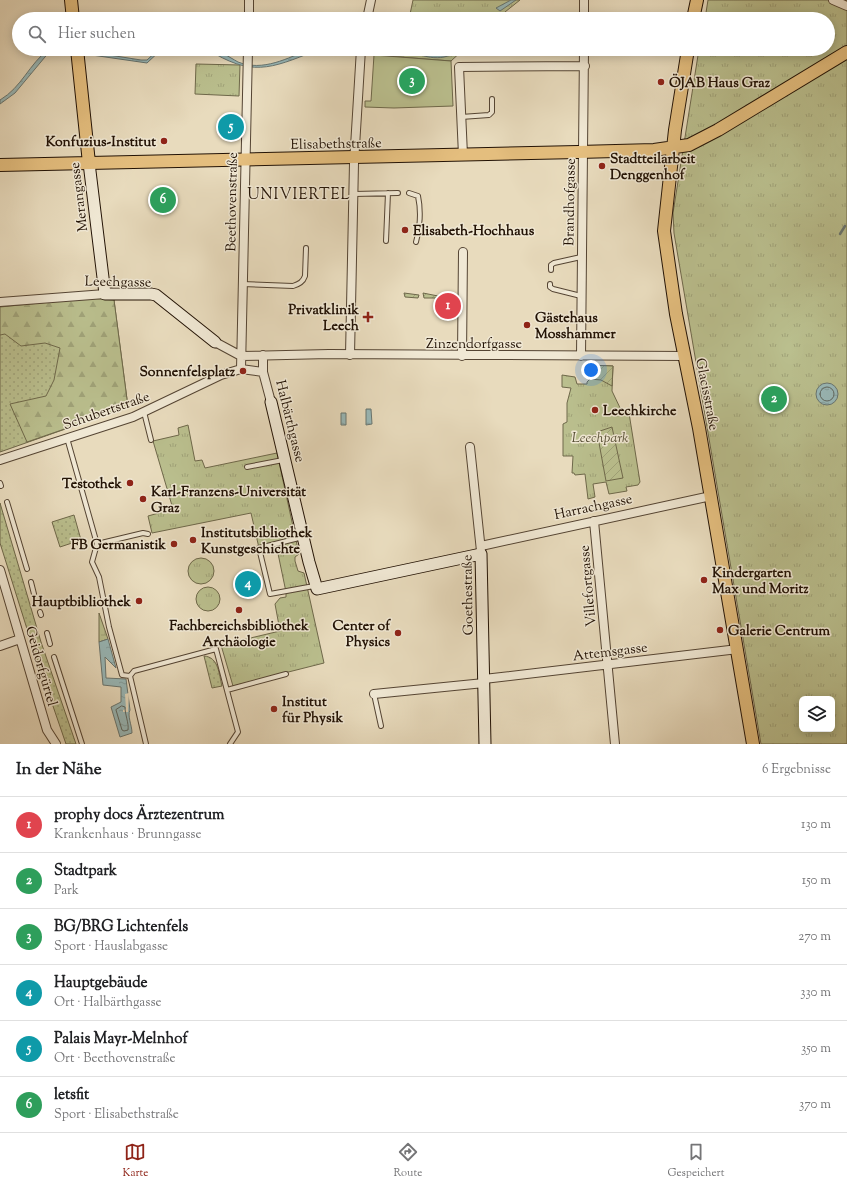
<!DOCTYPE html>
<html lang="de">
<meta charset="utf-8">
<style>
:root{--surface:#fff;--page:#f2f2f2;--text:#202124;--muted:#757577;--line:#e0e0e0;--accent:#8f2418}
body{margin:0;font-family:"Sorts Mill Goudy",serif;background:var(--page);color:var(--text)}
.controls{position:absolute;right:12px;bottom:12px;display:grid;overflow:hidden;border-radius:6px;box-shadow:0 2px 10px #0003}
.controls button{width:36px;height:36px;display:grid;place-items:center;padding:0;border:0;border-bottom:1px solid var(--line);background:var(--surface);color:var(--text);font:20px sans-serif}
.you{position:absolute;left:591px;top:370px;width:14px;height:14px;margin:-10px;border:3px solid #fff;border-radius:50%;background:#1a73e8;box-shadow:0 0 0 6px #1a73e833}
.badge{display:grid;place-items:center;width:26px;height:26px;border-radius:50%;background:var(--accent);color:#fff;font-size:13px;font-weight:700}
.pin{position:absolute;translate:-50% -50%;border:2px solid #fff;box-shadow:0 1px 4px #0006}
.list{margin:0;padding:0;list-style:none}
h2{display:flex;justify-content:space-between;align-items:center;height:52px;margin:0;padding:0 16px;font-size:17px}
h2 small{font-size:13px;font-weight:400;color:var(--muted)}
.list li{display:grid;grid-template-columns:26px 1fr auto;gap:12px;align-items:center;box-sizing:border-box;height:56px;padding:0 16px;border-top:1px solid var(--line)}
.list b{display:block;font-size:15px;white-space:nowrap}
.list p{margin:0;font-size:13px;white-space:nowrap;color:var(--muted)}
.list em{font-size:13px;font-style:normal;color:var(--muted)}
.icon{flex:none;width:22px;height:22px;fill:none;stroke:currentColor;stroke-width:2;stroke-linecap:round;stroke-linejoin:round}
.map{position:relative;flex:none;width:847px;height:744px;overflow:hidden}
.search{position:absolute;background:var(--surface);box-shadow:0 2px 10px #0003;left:12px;right:12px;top:12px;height:44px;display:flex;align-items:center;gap:10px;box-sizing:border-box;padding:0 14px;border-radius:22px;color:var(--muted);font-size:15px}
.sheet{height:388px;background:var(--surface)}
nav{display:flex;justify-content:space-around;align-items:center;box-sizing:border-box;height:56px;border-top:1px solid var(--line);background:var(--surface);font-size:11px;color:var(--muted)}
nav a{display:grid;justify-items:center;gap:2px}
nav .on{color:var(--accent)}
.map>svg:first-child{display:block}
.grass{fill:url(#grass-dots);stroke:#6e684a}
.forest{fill:url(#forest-firs);stroke:#6e684a}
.wetland{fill:url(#wetland-marsh);stroke:#6e684a}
.park{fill:url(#park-tufts);stroke:#6e684a;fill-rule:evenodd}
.garden{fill:url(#garden-furrows);stroke:#6e684a}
.pitch{fill:#babf8e;stroke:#6e684a}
.water{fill:url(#water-ripples);stroke:#697671}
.pier{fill:#e8dbbd}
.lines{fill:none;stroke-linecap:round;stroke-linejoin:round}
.shore{stroke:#5e665f;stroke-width:1}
.stream{stroke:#697671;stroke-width:2.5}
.lane-casing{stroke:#544433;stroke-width:6}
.street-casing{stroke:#544433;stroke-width:10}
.secondary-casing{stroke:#221205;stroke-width:13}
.primary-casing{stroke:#221205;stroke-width:14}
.lane{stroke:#f0e8d4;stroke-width:4}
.street{stroke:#f0e8d4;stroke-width:8}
.secondary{stroke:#f0e8d4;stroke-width:11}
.primary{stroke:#e4be7e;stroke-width:12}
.poi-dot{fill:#8f2418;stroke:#f0e8d4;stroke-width:1.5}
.labels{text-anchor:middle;stroke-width:3;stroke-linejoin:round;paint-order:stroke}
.poi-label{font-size:14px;font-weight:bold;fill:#221205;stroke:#f0e8d4;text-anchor:start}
.street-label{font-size:14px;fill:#221205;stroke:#f0e8d4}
.park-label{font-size:14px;font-style:italic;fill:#574f35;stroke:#f0e8d4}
.neighbourhood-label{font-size:15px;letter-spacing:1px;fill:#221205;stroke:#f0e8d4}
</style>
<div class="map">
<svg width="847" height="744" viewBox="0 0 847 744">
<defs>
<pattern id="grass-dots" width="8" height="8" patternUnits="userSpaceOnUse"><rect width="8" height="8" fill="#babf8e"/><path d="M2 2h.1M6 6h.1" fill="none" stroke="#a0a379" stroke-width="1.8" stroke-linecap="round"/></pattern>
<pattern id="forest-firs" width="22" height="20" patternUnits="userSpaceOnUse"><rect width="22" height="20" fill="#babf8e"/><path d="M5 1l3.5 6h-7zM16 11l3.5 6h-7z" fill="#a0a379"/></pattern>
<pattern id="wetland-marsh" width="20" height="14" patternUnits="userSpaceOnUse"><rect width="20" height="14" fill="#babf8e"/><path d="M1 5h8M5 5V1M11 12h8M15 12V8" fill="none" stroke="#a0a379"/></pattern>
<pattern id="park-tufts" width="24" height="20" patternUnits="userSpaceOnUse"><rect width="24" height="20" fill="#babf8e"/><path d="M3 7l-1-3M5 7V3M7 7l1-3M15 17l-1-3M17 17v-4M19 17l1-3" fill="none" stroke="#a0a379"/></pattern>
<pattern id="garden-furrows" width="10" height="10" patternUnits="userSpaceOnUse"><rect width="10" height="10" fill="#babf8e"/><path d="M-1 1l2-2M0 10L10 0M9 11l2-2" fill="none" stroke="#a0a379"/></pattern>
<pattern id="water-ripples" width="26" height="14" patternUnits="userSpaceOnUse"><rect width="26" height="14" fill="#99b9b9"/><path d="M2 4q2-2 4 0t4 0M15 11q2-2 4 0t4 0" fill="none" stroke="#849e9e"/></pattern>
</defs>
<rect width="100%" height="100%" fill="#e8dbbd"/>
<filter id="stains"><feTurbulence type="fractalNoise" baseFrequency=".005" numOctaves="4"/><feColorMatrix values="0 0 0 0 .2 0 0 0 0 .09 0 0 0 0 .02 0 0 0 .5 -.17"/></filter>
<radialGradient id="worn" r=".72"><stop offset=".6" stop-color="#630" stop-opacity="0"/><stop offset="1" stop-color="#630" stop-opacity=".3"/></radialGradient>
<!-- grass -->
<path class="grass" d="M114,300L128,407L0,452V307Z
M0,503L41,642L76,744H66L33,648L0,543Z
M74,515L81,540L60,547L52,522Z
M204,656C219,657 219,675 222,686L212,688Z"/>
<!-- forest -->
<path class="forest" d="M90,298L114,300L128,407L27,442L10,404L46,396L54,380L60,348L45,343L21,346L5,334L0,335V307Z"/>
<!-- wetland -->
<path class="wetland" d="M99,613L108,639L99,642Z"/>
<!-- park -->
<path class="park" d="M413,0H520L505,12L500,19H409Z
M708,0H847V744H761L674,233L673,213L699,49H828V19H705ZM802,699H832V729H802Z
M374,49H464L451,61L373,55Z
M196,64L240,65L239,96L195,94Z
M588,365L613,366L612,391L622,412L629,413L640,482L638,485L626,487L627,491L609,494L606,482L593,484L595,497L588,499L585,474L575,475L574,473H572L573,456H563V424L567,422V403L571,388L562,387V375L575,377L577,384H587V382L590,379Z
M188,425L195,461L202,460L205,468L277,453L299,554L295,557V561L298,571L304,573L324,663L233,686L221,645L280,631L275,604L280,598L286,597V592L276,544L259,548L251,513L152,533L148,516L173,509L153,441L179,435L178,428Z
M188 571a13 13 0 1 1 26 0a13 13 0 1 1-26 0Z
M196 599a12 12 0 1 1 24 0a12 12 0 1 1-24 0Z"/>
<!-- garden -->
<path class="garden" d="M404,293L419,295L418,298L405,297Z
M423,293L438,296V298H424Z
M588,365L613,366L612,386L601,380L590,379Z
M612,427L623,478L606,481L597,432Z"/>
<!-- pitch -->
<path class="pitch" d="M374,55L451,61L453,106L394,108L365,107V101H371Z"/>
<!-- water -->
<path class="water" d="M511,0H516L500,11L496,8Z
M49,49H71L141,60H147L159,49H162L147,63L64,51H50L15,93L0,104V100C22,87 29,64 49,49Z
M207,49C218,49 229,57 238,62C263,72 288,58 310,49H314L315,51C270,69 251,77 207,49Z
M407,49C417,49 427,56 438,55C446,55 452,49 460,49C444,63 424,58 407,49Z
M816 394a11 11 0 1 1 22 0a11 11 0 1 1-22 0Z
M366,409H371L372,424L366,425Z
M341,413H346V425H341Z
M108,639L116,668L105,657L106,678L126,679L130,710C127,716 132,725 132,733L120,737L111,707L121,702V687L103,685L99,642Z"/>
<!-- pier -->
<path class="pier" d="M129,693L128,712H123V710L126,709L125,694Z"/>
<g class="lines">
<!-- shore -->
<path class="shore" d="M820 394a7 7 0 1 1 14 0a7 7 0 1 1-14 0Z
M122,706L125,707C125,715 129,723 128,730L124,731L122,730L116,710Z"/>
<!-- stream -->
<path class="stream" d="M840,234L845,226"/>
<!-- lane casing -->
<g class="lane-casing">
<path id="lane" d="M461,117L489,115L492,112V99
M409,193L418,196C421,210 420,228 416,242
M354,194L398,193
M386,241L388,193
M551,270V265L554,263L581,257
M242,284L293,286C299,284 303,282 305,276L306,248
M550,284V287L553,289L581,296
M144,412L151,440
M67,438L97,544L92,562L99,577L109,627L122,675L130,676L146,744
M247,467L283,460
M0,483L1,486
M7,502L27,569
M303,537L259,548L270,594L314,586
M97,544L143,533L148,534
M31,582L34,594
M40,612L41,615
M47,633L50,644
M54,657L82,744
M130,676L134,671L216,649L238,732L230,744
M227,690L286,674
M374,694L381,726"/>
</g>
<!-- street casing -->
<g class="street-casing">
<path id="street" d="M833,0L847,6
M249,19V0
M367,19L371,0
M584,19V0
M463,155L459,67L585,66
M0,302L105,294
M215,342L241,356L329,354L685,356
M263,355V372L271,402
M350,355L354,163L361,49
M462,356L463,252
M581,356L584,49
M241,369L248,49
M470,447L481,551
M0,460L133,417L221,375L241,369L263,372
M594,521L615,744
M481,546L711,496
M0,570L47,730L56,744
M0,646L20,639
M484,679L738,649
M374,694L484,683"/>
</g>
<!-- secondary casing -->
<g class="secondary-casing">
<path id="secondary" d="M89,163L105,294H151L156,295L215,342
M271,402L309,562L317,589L481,554L485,744"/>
</g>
<!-- primary casing -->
<g class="primary-casing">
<path id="primary" d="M71,0L73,19
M693,19L697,0
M77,49L89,163
M688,49L675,130L664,231L676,314L699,428L753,744
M0,165L578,152L654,150L689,145L718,130L847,52"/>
</g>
<!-- lane -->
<use href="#lane" class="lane"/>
<!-- street -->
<use href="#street" class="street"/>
<!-- secondary -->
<use href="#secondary" class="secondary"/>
<!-- primary -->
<use href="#primary" class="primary"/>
</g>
<!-- markers -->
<g class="poi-dot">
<circle cx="661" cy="82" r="4"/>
<circle cx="164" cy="141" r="4"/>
<circle cx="602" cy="166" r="4"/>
<circle cx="405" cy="230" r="4"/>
<path d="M366 311h4v4h4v4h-4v4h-4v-4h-4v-4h4z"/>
<circle cx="527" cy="325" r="4"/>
<circle cx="243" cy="371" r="4"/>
<circle cx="595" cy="410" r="4"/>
<circle cx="130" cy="483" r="4"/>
<circle cx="143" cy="499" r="4"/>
<circle cx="193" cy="540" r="4"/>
<circle cx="174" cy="544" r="4"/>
<circle cx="704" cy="580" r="4"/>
<circle cx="139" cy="601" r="4"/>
<circle cx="239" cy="610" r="4"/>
<circle cx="720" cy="630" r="4"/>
<circle cx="398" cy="633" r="4"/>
<circle cx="274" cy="709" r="4"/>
</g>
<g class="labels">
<!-- poi labels -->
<g class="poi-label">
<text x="669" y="87">ÖJAB Haus Graz</text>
<text x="156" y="146" text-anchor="end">Konfuzius-Institut</text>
<text x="610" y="163">Stadtteilarbeit<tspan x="610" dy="16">Denggenhof</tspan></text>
<text x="413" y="235">Elisabeth-Hochhaus</text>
<text x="359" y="314" text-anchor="end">Privatklinik<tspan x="359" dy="16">Leech</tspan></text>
<text x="535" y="322">Gästehaus<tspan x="535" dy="16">Mosshammer</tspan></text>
<text x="235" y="376" text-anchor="end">Sonnenfelsplatz</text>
<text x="603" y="415">Leechkirche</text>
<text x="122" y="488" text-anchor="end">Testothek</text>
<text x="151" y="496">Karl-Franzens-Universität<tspan x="151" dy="16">Graz</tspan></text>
<text x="201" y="537">Institutsbibliothek<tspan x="201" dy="16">Kunstgeschichte</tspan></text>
<text x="166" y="549" text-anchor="end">FB Germanistik</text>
<text x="712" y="577">Kindergarten<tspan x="712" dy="16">Max und Moritz</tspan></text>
<text x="131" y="606" text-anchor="end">Hauptbibliothek</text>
<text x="239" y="630" text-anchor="middle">Fachbereichsbibliothek<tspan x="239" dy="16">Archäologie</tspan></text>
<text x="390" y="630" text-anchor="end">Center of<tspan x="390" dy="16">Physics</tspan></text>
<text x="728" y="635">Galerie Centrum</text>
<text x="282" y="706">Institut<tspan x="282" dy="16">für Physik</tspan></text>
</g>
<!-- street labels -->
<g class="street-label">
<text transform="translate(336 143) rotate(-1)" y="5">Elisabethstraße</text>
<text transform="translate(78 197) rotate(-97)" y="5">Merangasse</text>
<text transform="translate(231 202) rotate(-89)" y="5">Beethovenstraße</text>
<text transform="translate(569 202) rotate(-89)" y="5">Brandhofgasse</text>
<text transform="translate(118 281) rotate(1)" y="5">Leechgasse</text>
<text x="474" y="348">Zinzendorfgasse</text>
<text transform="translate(708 394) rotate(79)" y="5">Glacisstraße</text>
<text transform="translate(106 410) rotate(-19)" y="5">Schubertstraße</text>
<text transform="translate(291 421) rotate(76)" y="5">Halbärthgasse</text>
<text transform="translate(593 506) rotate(-12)" y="5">Harrachgasse</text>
<text transform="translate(587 586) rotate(-95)" y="5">Villefortgasse</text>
<text transform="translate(467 595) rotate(-91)" y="5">Goethestraße</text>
<text transform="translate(610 651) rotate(-7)" y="5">Attemsgasse</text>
<text transform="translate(42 666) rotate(74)" y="5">Geidorfgürtel</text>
</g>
<!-- park labels -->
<g class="park-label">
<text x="600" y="442">Leechpark</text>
</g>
<!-- neighbourhood labels -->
<g class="neighbourhood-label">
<text x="299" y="199">UNIVIERTEL</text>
</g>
</g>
<rect width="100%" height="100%" filter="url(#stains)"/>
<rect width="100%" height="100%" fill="url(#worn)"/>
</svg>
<div class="controls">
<button><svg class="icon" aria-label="layers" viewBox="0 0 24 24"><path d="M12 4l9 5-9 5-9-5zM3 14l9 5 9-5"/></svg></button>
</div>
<div class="you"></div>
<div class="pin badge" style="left:448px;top:306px;background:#e0444e">1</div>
<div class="pin badge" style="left:774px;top:399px;background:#2e9e5b">2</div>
<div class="pin badge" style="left:412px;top:81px;background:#2e9e5b">3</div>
<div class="pin badge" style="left:248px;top:584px;background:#0f9aa8">4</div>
<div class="pin badge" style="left:231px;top:127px;background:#0f9aa8">5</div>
<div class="pin badge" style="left:163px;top:200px;background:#2e9e5b">6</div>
<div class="search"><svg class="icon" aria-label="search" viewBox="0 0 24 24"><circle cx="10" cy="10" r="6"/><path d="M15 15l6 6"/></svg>Hier suchen</div>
</div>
<section class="sheet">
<h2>In der Nähe<small>6 Ergebnisse</small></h2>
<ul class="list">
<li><span class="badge" style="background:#e0444e">1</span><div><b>prophy docs Ärztezentrum</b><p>Krankenhaus · Brunngasse</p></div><em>130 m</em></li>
<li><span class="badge" style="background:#2e9e5b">2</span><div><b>Stadtpark</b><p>Park</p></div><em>150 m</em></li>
<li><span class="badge" style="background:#2e9e5b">3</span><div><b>BG/BRG Lichtenfels</b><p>Sport · Hauslabgasse</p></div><em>270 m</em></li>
<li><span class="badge" style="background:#0f9aa8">4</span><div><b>Hauptgebäude</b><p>Ort · Halbärthgasse</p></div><em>330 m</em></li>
<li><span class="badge" style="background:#0f9aa8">5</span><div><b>Palais Mayr-Melnhof</b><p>Ort · Beethovenstraße</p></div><em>350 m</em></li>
<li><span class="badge" style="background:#2e9e5b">6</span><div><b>letsfit</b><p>Sport · Elisabethstraße</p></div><em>370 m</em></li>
</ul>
</section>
<nav>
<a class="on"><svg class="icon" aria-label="map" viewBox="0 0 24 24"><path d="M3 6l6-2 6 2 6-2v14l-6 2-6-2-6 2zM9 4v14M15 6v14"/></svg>Karte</a>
<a><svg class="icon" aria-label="directions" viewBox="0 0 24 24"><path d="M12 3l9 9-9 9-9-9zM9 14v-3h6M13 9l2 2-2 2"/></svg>Route</a>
<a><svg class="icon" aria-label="saved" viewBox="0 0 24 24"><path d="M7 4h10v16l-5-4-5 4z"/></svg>Gespeichert</a>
</nav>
